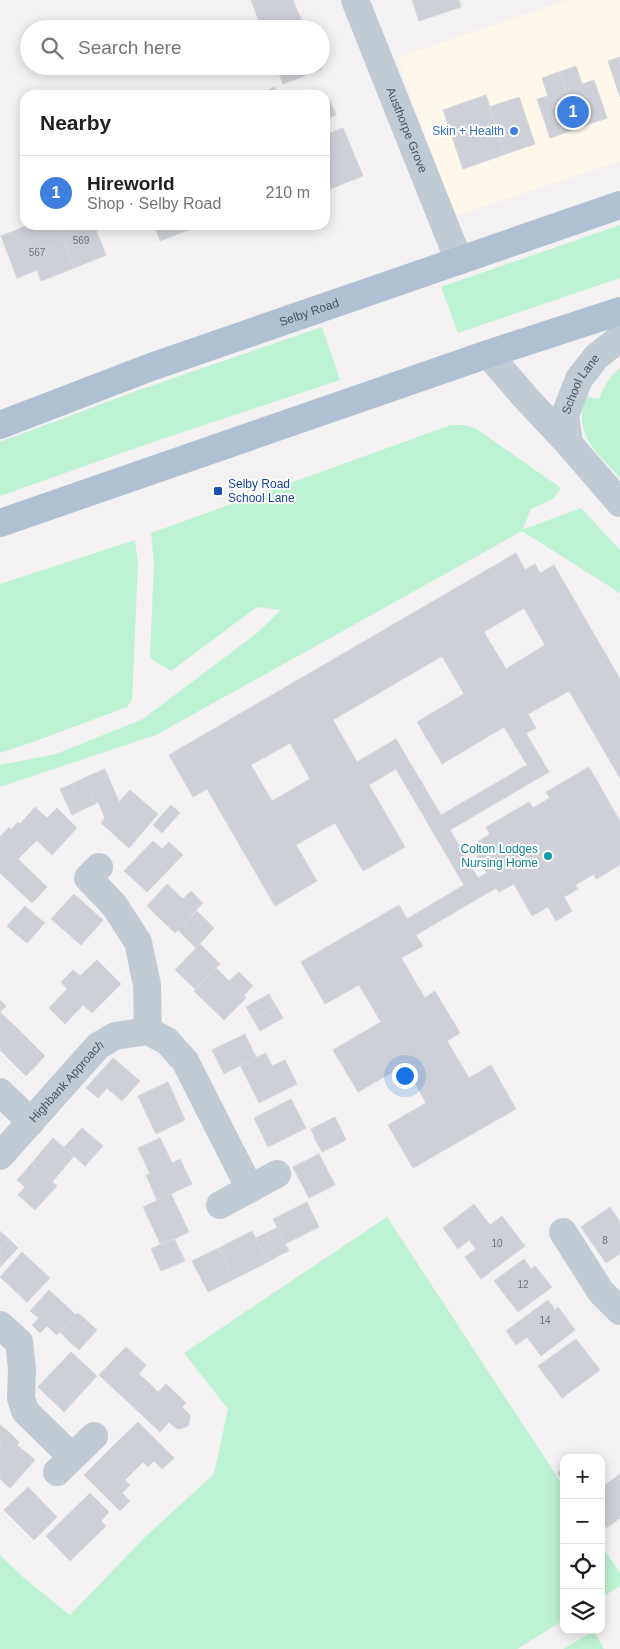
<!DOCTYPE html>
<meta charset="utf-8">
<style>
:root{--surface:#fff;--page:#f6f6f6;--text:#202124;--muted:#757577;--line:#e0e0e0;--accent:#b45309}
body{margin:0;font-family:Arial,sans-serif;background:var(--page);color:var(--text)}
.controls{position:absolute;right:15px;bottom:15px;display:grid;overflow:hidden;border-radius:10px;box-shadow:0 2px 12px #0003}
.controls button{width:45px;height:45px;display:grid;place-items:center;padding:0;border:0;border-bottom:1px solid var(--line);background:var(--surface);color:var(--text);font:25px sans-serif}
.you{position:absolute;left:404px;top:1075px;width:18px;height:18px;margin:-12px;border:4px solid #fff;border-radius:50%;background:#1a73e8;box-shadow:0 0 0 8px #1a73e833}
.badge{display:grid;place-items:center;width:32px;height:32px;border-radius:50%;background:var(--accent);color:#fff;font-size:16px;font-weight:700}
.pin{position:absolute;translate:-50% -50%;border:2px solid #fff;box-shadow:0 1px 5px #0006}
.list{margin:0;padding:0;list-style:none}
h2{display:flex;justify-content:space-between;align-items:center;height:65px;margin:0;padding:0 20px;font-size:21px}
h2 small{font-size:16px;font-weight:400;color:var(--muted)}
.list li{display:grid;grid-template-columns:32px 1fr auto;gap:15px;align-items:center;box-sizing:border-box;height:75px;padding:0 20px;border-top:1px solid var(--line)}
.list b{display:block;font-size:19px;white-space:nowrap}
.list p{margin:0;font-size:16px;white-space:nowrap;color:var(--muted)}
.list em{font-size:16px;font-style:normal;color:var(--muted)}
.icon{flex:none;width:28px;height:28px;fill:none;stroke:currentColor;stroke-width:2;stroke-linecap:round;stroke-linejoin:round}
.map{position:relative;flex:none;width:620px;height:1649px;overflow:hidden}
.search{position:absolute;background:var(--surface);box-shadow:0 2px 12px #0003;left:20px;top:20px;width:310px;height:55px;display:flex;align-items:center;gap:12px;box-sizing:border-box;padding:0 18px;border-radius:28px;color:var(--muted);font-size:19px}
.panel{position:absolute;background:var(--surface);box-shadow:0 2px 12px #0003;left:20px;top:90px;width:310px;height:140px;border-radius:15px}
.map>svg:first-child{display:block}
.commercial{fill:#fdf8eb}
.green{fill:#bef2d4}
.building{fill:#cdd0d6;stroke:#d5d7dd;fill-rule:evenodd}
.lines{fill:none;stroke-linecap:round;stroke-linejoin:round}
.minor{stroke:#c1cbd3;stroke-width:28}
.major{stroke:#b0bfd1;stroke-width:28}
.shop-dot{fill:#3f7fe0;stroke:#fff;stroke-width:2}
.transit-dot{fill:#1a4fb4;stroke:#fff;stroke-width:2}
.culture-dot{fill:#0f9aa8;stroke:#fff;stroke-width:2}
.labels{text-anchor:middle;stroke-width:4;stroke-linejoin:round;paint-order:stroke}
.number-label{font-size:10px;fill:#69737e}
.street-label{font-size:12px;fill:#485460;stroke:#fff}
.shop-label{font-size:12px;fill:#366cbe;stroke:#fff;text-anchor:end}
.transit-label{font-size:12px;fill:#164399;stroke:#fff;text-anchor:start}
.culture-label{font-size:12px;fill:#0d838f;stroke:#fff;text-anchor:end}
</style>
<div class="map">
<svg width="620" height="1649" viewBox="0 0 620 1649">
<rect width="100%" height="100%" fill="#f3f1f1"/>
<!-- commercial -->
<path class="commercial" d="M566,0H620V161L455,216L397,58Z"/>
<!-- green -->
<path class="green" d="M620,225V278L458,333L441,287Z
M322,327L340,380L153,442L0,496V442L139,390Z
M620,368V478C595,450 574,437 585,396L599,399C604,387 609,376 620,368Z
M451,425H463L475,428L561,488L553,499L531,509L522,530L581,508L620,550V593L522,531L156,735L0,787V765L56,754L143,719L257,633L281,610L257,607L171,671L150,658L154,563L151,533Z
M135,540L138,563L132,700L127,707L33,742L0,753V584Z
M387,1217L564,1487V1620L517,1649H0V1555L24,1578L70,1615L145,1537L214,1474L228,1409L184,1353Z
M601,1545L620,1573V1586L601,1598Z
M594,1631L604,1649H563Z"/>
<!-- building -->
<path class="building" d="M251,0H293L305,29H262Z
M412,0H459L461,7L419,21Z
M620,57V97L608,61Z
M276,66H321L322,69L283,84Z
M576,66L582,84L594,80L607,118L579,128L559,72Z
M559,72L579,128L550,138L537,99L548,96L542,78Z
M274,87L279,95H260Z
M486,95L506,154L463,169L443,110Z
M519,97L535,144L506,154L489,107Z
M330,101L336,115L325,119V103Z
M343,128L363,176L330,189L325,175V135Z
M325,175L330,189L325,191Z
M29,225H57L74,268L41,281L37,270L17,278L1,236Z
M57,225H94L106,255L74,268Z
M154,225H192L193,228L160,241Z
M516,553L525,570L535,564L540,573L554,565L620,679V778L569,691L528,714L536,728L526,733L549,772L450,830L478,878L487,873L471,846L490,834L486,827L529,802L533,808L550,798L546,792L589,767L620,821V865L596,879L594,874L575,885L578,889L564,897L572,911L556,921L548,907L532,916L514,884L499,892L496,888L416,935L423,946L401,958L425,998L435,991L460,1033L447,1041L469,1078L491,1065L516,1109L413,1168L388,1125L426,1103L405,1065L358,1092L333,1050L381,1022L359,985L325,1004L301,962L399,905L407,919L464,885L396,769L369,785L405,847L363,871L335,823L296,845L317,881L275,906L207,789L193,797L169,755ZM524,608L545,645L506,669L484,632ZM442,656L464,694L417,722L442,764L504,727L527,765L441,815L396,739L357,762L333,720ZM290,743L310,779L272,801L251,765Z
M105,769L119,802L130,790L158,814L129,848L101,823L105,818L98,802L95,804L84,778Z
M84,778L95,804L84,809L72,784Z
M72,784L84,809L72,815L60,789Z
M171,805L180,813L162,833L153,825Z
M35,807L47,818L57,808L77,828L52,855L20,824Z
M18,822L37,840L18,859L47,887L32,903L0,873V837L9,827L11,830Z
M153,841L162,849L169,842L183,855L147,892L124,871Z
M167,884L183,899L191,891L203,903L175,933L147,906Z
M74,894L103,920L81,945L51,919Z
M25,906L35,915L17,935L7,926Z
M197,911L206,920L187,939L178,930Z
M35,915L45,923L27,943L17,935Z
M206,920L214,928L196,948L187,939Z
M200,944L220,964L195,989L175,970Z
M97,960L121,984L92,1013L83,1005L65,1024L49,1008L67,989L61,982L73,970L80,976Z
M216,968L229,981L239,972L253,986L244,995L246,998L224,1020L194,991Z
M269,994L276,1006L253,1019L246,1007Z
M0,1000L6,1006L0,1012Z
M276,1006L283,1018L260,1031L253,1019Z
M0,1012L19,1030L0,1050Z
M19,1030L45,1056L26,1076L0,1050Z
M245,1034L256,1057L224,1074L212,1050Z
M266,1053L272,1066L285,1060L297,1084L259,1103L240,1065Z
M113,1058L140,1081L122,1101L107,1088L98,1098L86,1088Z
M168,1082L185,1120L156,1134L138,1096Z
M291,1099L306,1128L268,1147L254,1118Z
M335,1117L341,1129L316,1141L311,1129Z
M82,1128L103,1146L94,1156L73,1138Z
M341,1129L346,1140L322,1152L316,1141Z
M53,1138L74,1156L52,1182L31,1164Z
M73,1138L94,1156L85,1166L64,1147Z
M160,1138L172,1163L180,1159L192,1184L157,1200L146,1175L150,1174L138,1148Z
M319,1154L335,1185L309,1198L293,1167Z
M31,1164L57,1186L35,1210L18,1195L25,1187L17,1180Z
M171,1194L189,1232L161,1245L143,1207Z
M307,1202L319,1227L285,1244L273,1219Z
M474,1204L490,1225L502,1216L525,1246L481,1279L465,1257L476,1249L469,1240L458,1249L443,1228Z
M610,1207L620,1222V1254L606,1263L581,1227Z
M277,1228L289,1251L278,1256L266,1233Z
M0,1231L9,1239L0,1249Z
M252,1231L268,1262L234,1279L219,1248Z
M266,1233L278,1256L268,1262L256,1238Z
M174,1238L179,1249L156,1260L151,1249Z
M9,1239L18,1248L0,1267V1249Z
M219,1248L234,1279L208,1292L192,1261Z
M179,1249L185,1261L161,1271L156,1260Z
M22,1252L50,1278L27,1302L0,1277Z
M524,1259L531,1269L535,1266L552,1287L518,1312L494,1281Z
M49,1290L76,1315L57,1335L47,1326L40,1333L32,1325L39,1318L30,1311Z
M548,1300L555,1310L558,1307L575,1330L541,1356L527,1337L516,1345L506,1331Z
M78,1313L87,1321L69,1341L60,1332Z
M87,1321L97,1330L79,1350L69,1341Z
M576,1339L600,1370L562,1398L538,1366Z
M126,1347L146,1365L139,1374L149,1383L129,1403L99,1375Z
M71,1352L97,1376L64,1412L38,1387Z
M149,1383L158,1392L166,1384L186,1403L182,1407L189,1414L190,1417L188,1426L179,1429L176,1428L169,1422L160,1432L129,1403Z
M138,1422L174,1458L162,1469L154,1461L148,1467L143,1462L134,1471L111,1448Z
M0,1425L9,1432L0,1442Z
M9,1432L19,1442L17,1445L35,1460L10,1488L0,1479V1442Z
M111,1448L134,1471L125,1480L130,1485L122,1493L130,1501L120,1511L84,1475Z
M564,1468V1482L557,1473Z
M620,1474V1518L607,1528L601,1520V1488Z
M28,1487L57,1517L34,1540L4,1510Z
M90,1493L109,1512L101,1521L106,1526L70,1561L46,1536Z"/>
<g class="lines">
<!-- minor -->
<g class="minor">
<path id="s1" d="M355,0L459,261"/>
<path d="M488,354L525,397L569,444L620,503"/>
<path id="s2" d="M569,444L565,415L579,379L596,357L620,338"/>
<path d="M99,867L88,878L114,905L138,942L147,985L148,1031"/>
<path d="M0,1092L31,1122"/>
<path id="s3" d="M0,1156L98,1046L115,1036L148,1031L167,1041L185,1061L250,1189"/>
<path d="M220,1205L277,1174"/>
<path d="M563,1232L601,1292L620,1311"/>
<path d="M0,1325L19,1342L22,1369L21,1398L25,1411L72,1457"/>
<path d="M57,1472L94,1436"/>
</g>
<!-- major -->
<g class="major">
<path id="s4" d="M0,425L151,367L620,205"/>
<path d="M0,523L488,354L620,311"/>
</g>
</g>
<!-- markers -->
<circle class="shop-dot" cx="514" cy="131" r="5"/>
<rect class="transit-dot" x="213" y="486" width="10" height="10" rx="2.5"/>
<circle class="culture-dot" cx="548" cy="856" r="5"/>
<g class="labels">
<!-- number labels -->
<g class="number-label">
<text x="81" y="244">569</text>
<text x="37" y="256">567</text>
<text x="605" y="1244">8</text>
<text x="497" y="1247">10</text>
<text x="523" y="1288">12</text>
<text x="545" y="1324">14</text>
</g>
<!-- street labels -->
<g class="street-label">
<text dy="4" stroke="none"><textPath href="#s1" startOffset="140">Austhorpe Grove</textPath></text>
<text dy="4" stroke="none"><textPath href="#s4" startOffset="329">Selby Road</textPath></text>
<text dy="4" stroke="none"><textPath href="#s2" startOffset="64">School Lane</textPath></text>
<text dy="4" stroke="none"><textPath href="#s3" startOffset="100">Highbank Approach</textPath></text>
</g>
<!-- shop labels -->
<g class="shop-label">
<text x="504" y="135">Skin + Health</text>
</g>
<!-- transit labels -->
<g class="transit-label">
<text x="228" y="488">Selby Road<tspan x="228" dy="14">School Lane</tspan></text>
</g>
<!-- culture labels -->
<g class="culture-label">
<text x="538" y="853">Colton Lodges<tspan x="538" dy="14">Nursing Home</tspan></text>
</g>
</g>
</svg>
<div class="controls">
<button>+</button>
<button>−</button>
<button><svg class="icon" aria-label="locate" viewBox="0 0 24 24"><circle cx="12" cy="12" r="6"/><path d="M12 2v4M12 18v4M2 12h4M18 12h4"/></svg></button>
<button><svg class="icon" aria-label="layers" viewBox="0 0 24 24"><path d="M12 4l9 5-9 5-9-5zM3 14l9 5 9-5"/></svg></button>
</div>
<div class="you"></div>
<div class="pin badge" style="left:573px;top:112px;background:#3f7fe0">1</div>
<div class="search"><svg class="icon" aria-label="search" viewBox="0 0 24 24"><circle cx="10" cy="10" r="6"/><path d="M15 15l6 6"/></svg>Search here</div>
<section class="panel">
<h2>Nearby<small></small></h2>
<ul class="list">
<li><span class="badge" style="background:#3f7fe0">1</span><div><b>Hireworld</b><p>Shop · Selby Road</p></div><em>210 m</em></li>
</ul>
</section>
</div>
